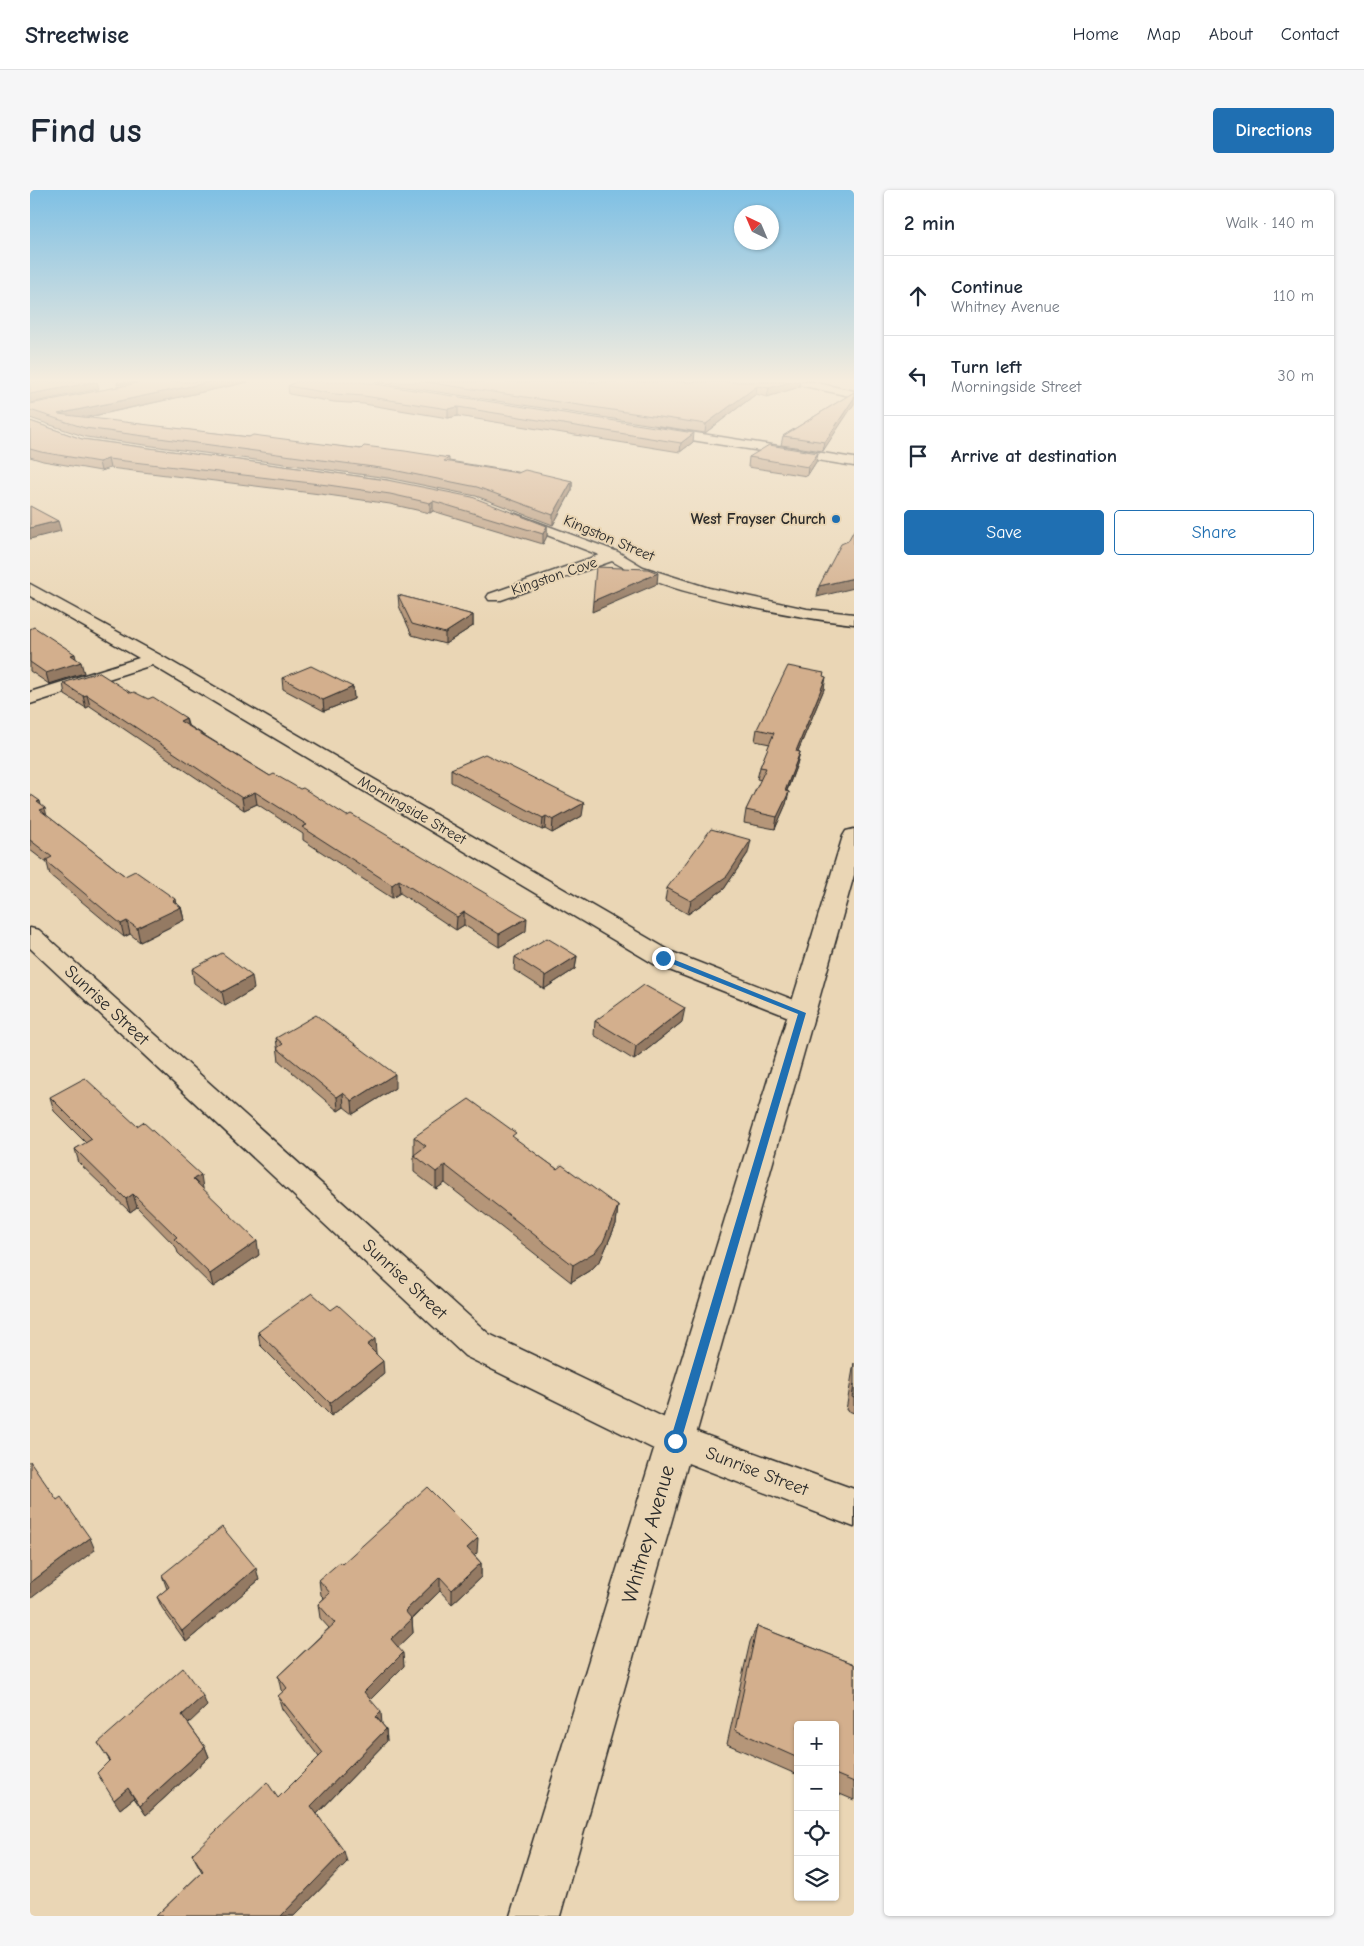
<!DOCTYPE html>
<meta charset="utf-8">
<style>
:root{--surface:#fff;--page:#f6f6f7;--text:#1f2937;--muted:#747a83;--line:#e0e1e3;--accent:#1f6fb2}
body{margin:0;font-family:"Comic Neue",sans-serif;background:var(--page);color:var(--text)}
.controls{position:absolute;right:15px;bottom:15px;display:grid;overflow:hidden;border-radius:5px;box-shadow:0 1px 4px #0004}
.controls button{width:45px;height:45px;display:grid;place-items:center;padding:0;border:0;border-bottom:1px solid var(--line);background:var(--surface);color:var(--text);font:25px sans-serif}
.compass{position:absolute;left:704px;top:15px;width:45px;height:45px;border-radius:50%;background:var(--surface);box-shadow:0 1px 4px #0004;rotate:316deg}
.stop{position:absolute;width:15px;height:15px;margin:-11px;border:4px solid #1f6fb2;border-radius:50%;background:#fff}
.stop.end{background:#1f6fb2;border-color:#fff;box-shadow:0 1px 5px #0008}
.list{margin:0;padding:0;list-style:none}
h2{display:flex;justify-content:space-between;align-items:center;height:65px;margin:0;padding:0 20px;font-size:21px}
h2 small{font-size:16px;font-weight:400;color:var(--muted)}
.list li{display:grid;grid-template-columns:32px 1fr auto;gap:15px;align-items:center;box-sizing:border-box;height:80px;padding:0 20px;border-top:1px solid var(--line)}
.list b{display:block;font-size:19px;white-space:nowrap}
.list p{margin:0;font-size:16px;white-space:nowrap;color:var(--muted)}
.list em{font-size:16px;font-style:normal;color:var(--muted)}
.actions{display:flex;gap:10px;padding:15px 20px}
.actions a{flex:1;padding:11px 0;border:1px solid var(--accent);border-radius:5px;text-align:center;font-size:18px;color:var(--accent)}
.actions .main{background:var(--accent);color:#fff}
.icon{flex:none;width:28px;height:28px;fill:none;stroke:currentColor;stroke-width:2;stroke-linecap:round;stroke-linejoin:round}
.map{position:relative;flex:none;width:824px;height:1726px;overflow:hidden;border-radius:5px}
header{display:flex;align-items:center;gap:30px;box-sizing:border-box;height:70px;padding:0 25px;background:var(--surface);border-bottom:1px solid var(--line)}
header strong{font-size:24px}
nav{display:flex;gap:28px;margin-inline-start:auto;font-size:18px}
.intro{display:flex;align-items:center;justify-content:space-between;box-sizing:border-box;height:120px;padding:0 30px}
h1{margin:0;font-size:35px}
.button{padding:12px 22px;border-radius:5px;background:var(--accent);color:#fff;font-size:18px;font-weight:700}
main{display:flex;gap:30px;padding:0 30px}
aside{flex:1;background:var(--surface);border-radius:5px;box-shadow:0 1px 4px #0004}
.map>svg:first-child{display:block}
.lines{fill:none;stroke-linecap:round;stroke-linejoin:round}
.minor-casing{stroke:#2b2b2b;stroke-width:3}
.secondary-casing{stroke:#2b2b2b;stroke-width:3}
.minor{fill:#ead6b5;fill-rule:evenodd}
.secondary{fill:#ead6b5;fill-rule:evenodd}
.wall{fill:#b59679;stroke:#2b2b2b}
.shaded-wall{fill:#947a63;stroke:#2b2b2b}
.building{fill:#d3af8d;stroke:#2b2b2b}
.route{fill:#1f6fb2}
.poi-dot{fill:#1f6fb2;stroke:#ead6b5;stroke-width:2}
.labels{text-anchor:middle;stroke-width:4;stroke-linejoin:round;paint-order:stroke}
.far-poi-label{font-size:15px;font-weight:bold;fill:#2b2b2b;stroke:#ead6b5;text-anchor:end}
.far-street-label{font-size:15px;fill:#2b2b2b;stroke:#ead6b5}
.street-label{font-size:18px;fill:#2b2b2b;stroke:#ead6b5}
.near-street-label{font-size:21px;fill:#2b2b2b;stroke:#ead6b5}
</style>
<header>
<strong>Streetwise</strong>
<nav><a>Home</a><a>Map</a><a>About</a><a>Contact</a></nav>
</header>
<div class="intro"><h1>Find us</h1><a class="button">Directions</a></div>
<main>
<div class="map">
<svg width="824" height="1726" viewBox="0 0 824 1726">
<rect width="100%" height="100%" fill="#ead6b5"/>
<filter id="ink" filterUnits="userSpaceOnUse"><feTurbulence type="fractalNoise" baseFrequency=".02" numOctaves="2"/><feDisplacementMap in="SourceGraphic" scale="10" xChannelSelector="R" yChannelSelector="G"/><feConvolveMatrix kernelMatrix="1 2 1 2 8 2 1 2 1" color-interpolation-filters="sRGB"/></filter>
<g filter="url(#ink)">
<g class="lines">
<!-- minor casing -->
<g class="minor-casing">
<path id="minor" d="M764,192H782L824,201V207L765,194Z
M628,237L824,268V276L624,244L622,241Z
M483,323L588,362L613,377L679,398L777,419L824,424V434C786,430 749,423 711,415C667,405 621,394 582,371L471,410H459L457,407L459,404L569,365L478,330L476,327L478,324Z
M0,394L130,465L642,762L782,817L786,823L782,829L773,832L764,829L624,774L122,475L0,514V502L109,468L0,406Z
M0,738L9,740L459,1144L656,1238L824,1299V1337L632,1263L435,1166L0,758Z"/>
</g>
<!-- secondary casing -->
<g class="secondary-casing">
<path id="secondary" d="M824,639V685L530,1726H480L813,646L816,641Z"/>
</g>
<!-- minor -->
<use href="#minor" class="minor"/>
<!-- secondary -->
<use href="#secondary" class="secondary"/>
</g>
<!-- wall -->
<path class="wall" d="M113,192H218L55,228L219,247L419,268V271L542,291V300L523,335L446,306L358,288L56,247L0,228V214Z
M266,192L663,252L650,262L428,226L418,228L334,214L304,212L259,204L258,196Z
M343,192H770L769,197L737,207L726,204L675,243Z
M824,202L793,261L751,255L753,246Z
M0,231L52,249L357,290L517,336V346L513,354L403,321L400,323L360,314L298,305L80,278L71,281L13,271L0,267Z
M719,267L786,272L777,286L718,277Z
M368,405L443,425V436L415,454L382,445L369,416Z
M0,439L46,469L54,483L19,494L0,481Z
M793,487L794,499L768,561L770,562L767,574L757,601L759,602L756,614L745,639L714,633L716,620L731,590L727,589L730,577L740,554L725,551L727,539Z
M252,488L323,497L324,509L294,521L253,499Z
M33,493L101,503L156,528L158,535L240,586L496,741L469,757L434,735L426,740L370,703L362,708L273,650V644L227,614L214,620L60,516L56,518L35,505Z
M421,579L552,626L522,643L515,639L512,640L421,592Z
M0,604L11,615L16,625L95,686L146,713L151,717L154,730L110,752L100,744L94,747L20,685L17,673L0,660Z
M718,663L694,699L658,724L635,711L637,698Z
M547,766L545,779L514,799L484,780L485,767Z
M162,779L224,799L195,816L164,793Z
M565,831L652,832L604,870L564,845Z
M246,848L365,898L323,924L314,917L308,921L249,871Z
M20,907L173,998V999L229,1065L183,1097L148,1063L146,1057L107,1017L100,1022L49,973L45,959L56,953L24,921Z
M384,947L485,949L527,979L588,1016L586,1034L571,1069L562,1079L541,1092L415,993L406,999L384,982Z
M301,1120L346,1163L354,1184L301,1226L230,1155L228,1142Z
M824,1173V1223L816,1220Z
M447,1363L444,1365L451,1373V1387L422,1414L410,1401L382,1429L383,1443L368,1457L374,1476L340,1510L352,1534L356,1539L357,1551L287,1624L317,1672L264,1726H126L172,1682L162,1664L248,1608L289,1567L252,1519L248,1506L253,1502L251,1500L248,1486L299,1438L290,1428L288,1414L294,1408L291,1405L289,1390L312,1374Z
M132,1385L229,1390L156,1452L132,1418L127,1407L137,1399Z
M727,1436L824,1474V1610L805,1602V1535H768V1585L697,1554L720,1452Z
M177,1516L158,1533L175,1557L179,1567L116,1625L104,1608L90,1619L80,1571L68,1553Z"/>
<!-- shaded-wall -->
<path class="shaded-wall" d="M65,192H67L69,199L0,213V204Z
M87,192H107L87,195Z
M180,192H218L35,232L28,224Z
M761,192H770L769,197L737,207L739,198Z
M727,196L726,204L675,243L676,234Z
M824,208V214L793,261L795,252Z
M428,217V226L418,228V219Z
M664,243L663,252L650,262L651,253Z
M788,263L786,272L777,286L778,277Z
M78,269L80,278L71,281L69,272Z
M542,291V300L523,335V325Z
M403,311V321L400,323V313Z
M28,331L31,341L0,349V338Z
M517,336V346L513,354V344Z
M628,383L627,394L562,422L563,411Z
M824,388V398L787,407L789,396Z
M443,425V436L415,454V443Z
M45,464L47,473L51,472L54,483L19,494L16,483L41,465Z
M796,487L794,499L763,573L766,561Z
M323,497L324,509L294,521L293,510Z
M57,505L60,516L56,518L53,506Z
M156,528L158,540L150,531Z
M770,562L767,574L752,613L755,601Z
M225,602L227,614L214,620L212,608Z
M759,602L756,614L745,639L747,627Z
M10,611L12,619L15,618L18,631L13,633L7,612Z
M554,613L552,626L522,643L523,630Z
M516,626L515,639L512,640L513,628Z
M721,650L718,663L694,699L658,724L661,711Z
M369,690L370,703L362,708V695Z
M145,709L147,719L151,717L154,730L110,752L107,738Z
M434,722V735L426,740L427,727Z
M497,728L496,741L469,757V744Z
M97,731L100,744L94,747L91,734Z
M547,766L545,779L514,799L515,786Z
M222,786L224,799L195,816L192,802Z
M655,818L652,832L604,870L606,856Z
M365,884V898L323,924L322,911Z
M313,903L314,917L308,921L307,907Z
M415,975V993L406,999V982Z
M171,985L173,998L166,1003L163,989Z
M103,1004L107,1017L100,1022L96,1009Z
M588,1016L586,1034L571,1069L562,1079L541,1092L543,1075Z
M227,1051L229,1065L183,1097L180,1084Z
M345,1149L346,1163L338,1168L337,1155Z
M353,1171L354,1184L301,1226L300,1213Z
M60,1348L65,1360L0,1409V1393Z
M448,1348L447,1363L437,1373V1358Z
M451,1373V1387L422,1414V1400Z
M226,1378L229,1390L156,1452L152,1441Z
M410,1387V1401L375,1435V1421Z
M382,1429L383,1443L362,1463L361,1449Z
M373,1463L374,1476L335,1515L334,1502Z
M173,1506L177,1516L157,1535L152,1525Z
M351,1522L352,1534L346,1527Z
M356,1539L357,1551L284,1627L281,1616Z
M175,1557L179,1567L116,1625L110,1616Z
M98,1598L104,1608L90,1619L84,1610Z
M314,1661L317,1672L264,1726H251Z"/>
<!-- building -->
<path class="building" d="M0,192H65L0,204Z
M113,192H180L28,224L219,247L223,245L331,259L334,256L375,261L419,268L414,271L488,283L495,280L542,291L523,325L447,297L358,279L55,238L0,220V214Z
M266,192H332L664,243L651,253L428,217L418,219L334,206L304,204L258,196Z
M395,192H761L739,198L727,196L676,234Z
M824,202V208L795,252L753,246Z
M0,231L52,249L357,290L442,307L517,336L513,344L403,311L400,313L360,304L298,295L78,269L69,272L11,262L0,259Z
M739,255L788,263L778,277L719,267Z
M0,316L28,331L0,338Z
M824,340V388L789,396L811,354L818,351Z
M566,377L618,379L628,383L563,411Z
M368,405L443,425L415,443L382,434Z
M4,437L45,464L41,465L51,472L16,483L0,472V439Z
M281,476L323,497L293,510L252,488Z
M758,476L794,483L793,486L796,487L766,561L770,562L755,601L759,602L747,627L716,620L736,578L730,577L744,543L727,539Z
M68,482L101,503L104,502L118,509L123,507L156,528L150,531L240,586L244,584L270,599L273,598L317,626L321,624L497,728L469,744L434,722L427,727L369,690L362,695L272,637L277,635L225,602L212,608L57,505L53,506L33,493Z
M455,564L554,613L523,630L516,626L513,628L421,579Z
M0,604L10,611L7,612L15,618L10,620L95,686L105,681L145,709L143,711L151,717L107,738L97,731L91,734L17,672L18,671L16,670L22,667L0,650Z
M681,639L721,650L697,686L661,711L637,698Z
M517,748L547,766L515,786L485,767Z
M192,763L222,786L192,802L162,779Z
M614,795L655,818L606,856L565,831Z
M286,825L365,884L322,911L313,903L307,907L247,858L253,854L246,848Z
M55,888L107,936L113,932L171,985L163,989L227,1051L180,1084L144,1049L147,1047L103,1004L96,1009L45,959L62,949L20,907Z
M439,909L486,943L482,946L527,979L532,975L588,1016L573,1052L565,1062L543,1075L415,975L406,982L384,965L396,956L384,947Z
M282,1103L301,1120L308,1115L345,1149L337,1155L353,1171L300,1213L228,1142Z
M824,1194V1208L822,1207Z
M0,1271L27,1310L31,1307L60,1348L0,1393Z
M397,1297L448,1348L437,1358L451,1373L422,1400L410,1387L375,1421L382,1429L361,1449L373,1463L334,1502L351,1522L346,1527L356,1539L281,1616L314,1661L251,1726H126L173,1681L162,1664L237,1592L248,1608L293,1563L248,1506L257,1498L248,1486L305,1433L288,1414L300,1403L289,1390L310,1372L312,1374Z
M192,1337L226,1378L152,1441L127,1407L139,1397L132,1385Z
M727,1436L824,1474V1592L805,1584V1535H768V1568L705,1540Z
M153,1478L173,1506L152,1525L175,1557L110,1616L98,1598L84,1610L67,1583L80,1570L68,1553Z"/>
</g>
<!-- sky -->
<linearGradient id="sky" x2="0" y2="1"><stop stop-color="#7fc0e4"/><stop offset="0.44" stop-color="#f6edde"/><stop offset="1" stop-color="#f6edde" stop-opacity="0"/></linearGradient>
<rect width="824" height="433" fill="url(#sky)"/>
<!-- route -->
<path class="route" d="M630,766H635L776,823L651,1251L649,1254L645,1256L641,1254L640,1251L768,824L630,769Z"/>
<!-- markers -->
<circle class="poi-dot" cx="806" cy="329" r="5"/>
<g class="labels">
<!-- far-poi labels -->
<g class="far-poi-label">
<text x="796" y="334">West Frayser Church</text>
</g>
<!-- far-street labels -->
<g class="far-street-label">
<text transform="translate(579 348) rotate(23)" y="5">Kingston Street</text>
<text transform="translate(524 386) rotate(-19)" y="5">Kingston Cove</text>
<text transform="translate(382 620) rotate(30)" y="5">Morningside Street</text>
</g>
<!-- street labels -->
<g class="street-label">
<text transform="translate(77 815) rotate(43)" y="6">Sunrise Street</text>
<text transform="translate(375 1089) rotate(43)" y="6">Sunrise Street</text>
<text transform="translate(727 1281) rotate(21)" y="6">Sunrise Street</text>
</g>
<!-- near-street labels -->
<g class="near-street-label">
<text transform="translate(618 1344) rotate(-74)" y="7">Whitney Avenue</text>
</g>
</g>
</svg>
<div class="controls">
<button>+</button>
<button>−</button>
<button><svg class="icon" aria-label="locate" viewBox="0 0 24 24"><circle cx="12" cy="12" r="6"/><path d="M12 2v4M12 18v4M2 12h4M18 12h4"/></svg></button>
<button><svg class="icon" aria-label="layers" viewBox="0 0 24 24"><path d="M12 4l9 5-9 5-9-5zM3 14l9 5 9-5"/></svg></button>
</div>
<svg class="compass" viewBox="-18 -18 36 36"><path d="M0-13l5 13h-10z" fill="#e53935"/><path d="M0 13l5-13h-10z" fill="#747a83"/></svg>
<div class="stop" style="left:645px;top:1251px"></div>
<div class="stop end" style="left:633px;top:768px"></div>
</div>
<aside>
<h2>2 min<small>Walk · 140 m</small></h2>
<ul class="list">
<li><svg class="icon" aria-label="ahead" viewBox="0 0 24 24"><path d="M12 20V5M6 11l6-6 6 6"/></svg><div><b>Continue</b><p>Whitney Avenue</p></div><em>110 m</em></li>
<li><svg class="icon" aria-label="left" viewBox="0 0 24 24"><path d="M17 20v-9H6M10 6l-5 5 5 5"/></svg><div><b>Turn left</b><p>Morningside Street</p></div><em>30 m</em></li>
<li><svg class="icon" aria-label="arrive" viewBox="0 0 24 24"><path d="M6 21V4h12l-3 4 3 4H6"/></svg><div><b>Arrive at destination</b></div></li>
</ul>
<div class="actions"><a class="main">Save</a><a>Share</a></div>
</aside>
</main>
